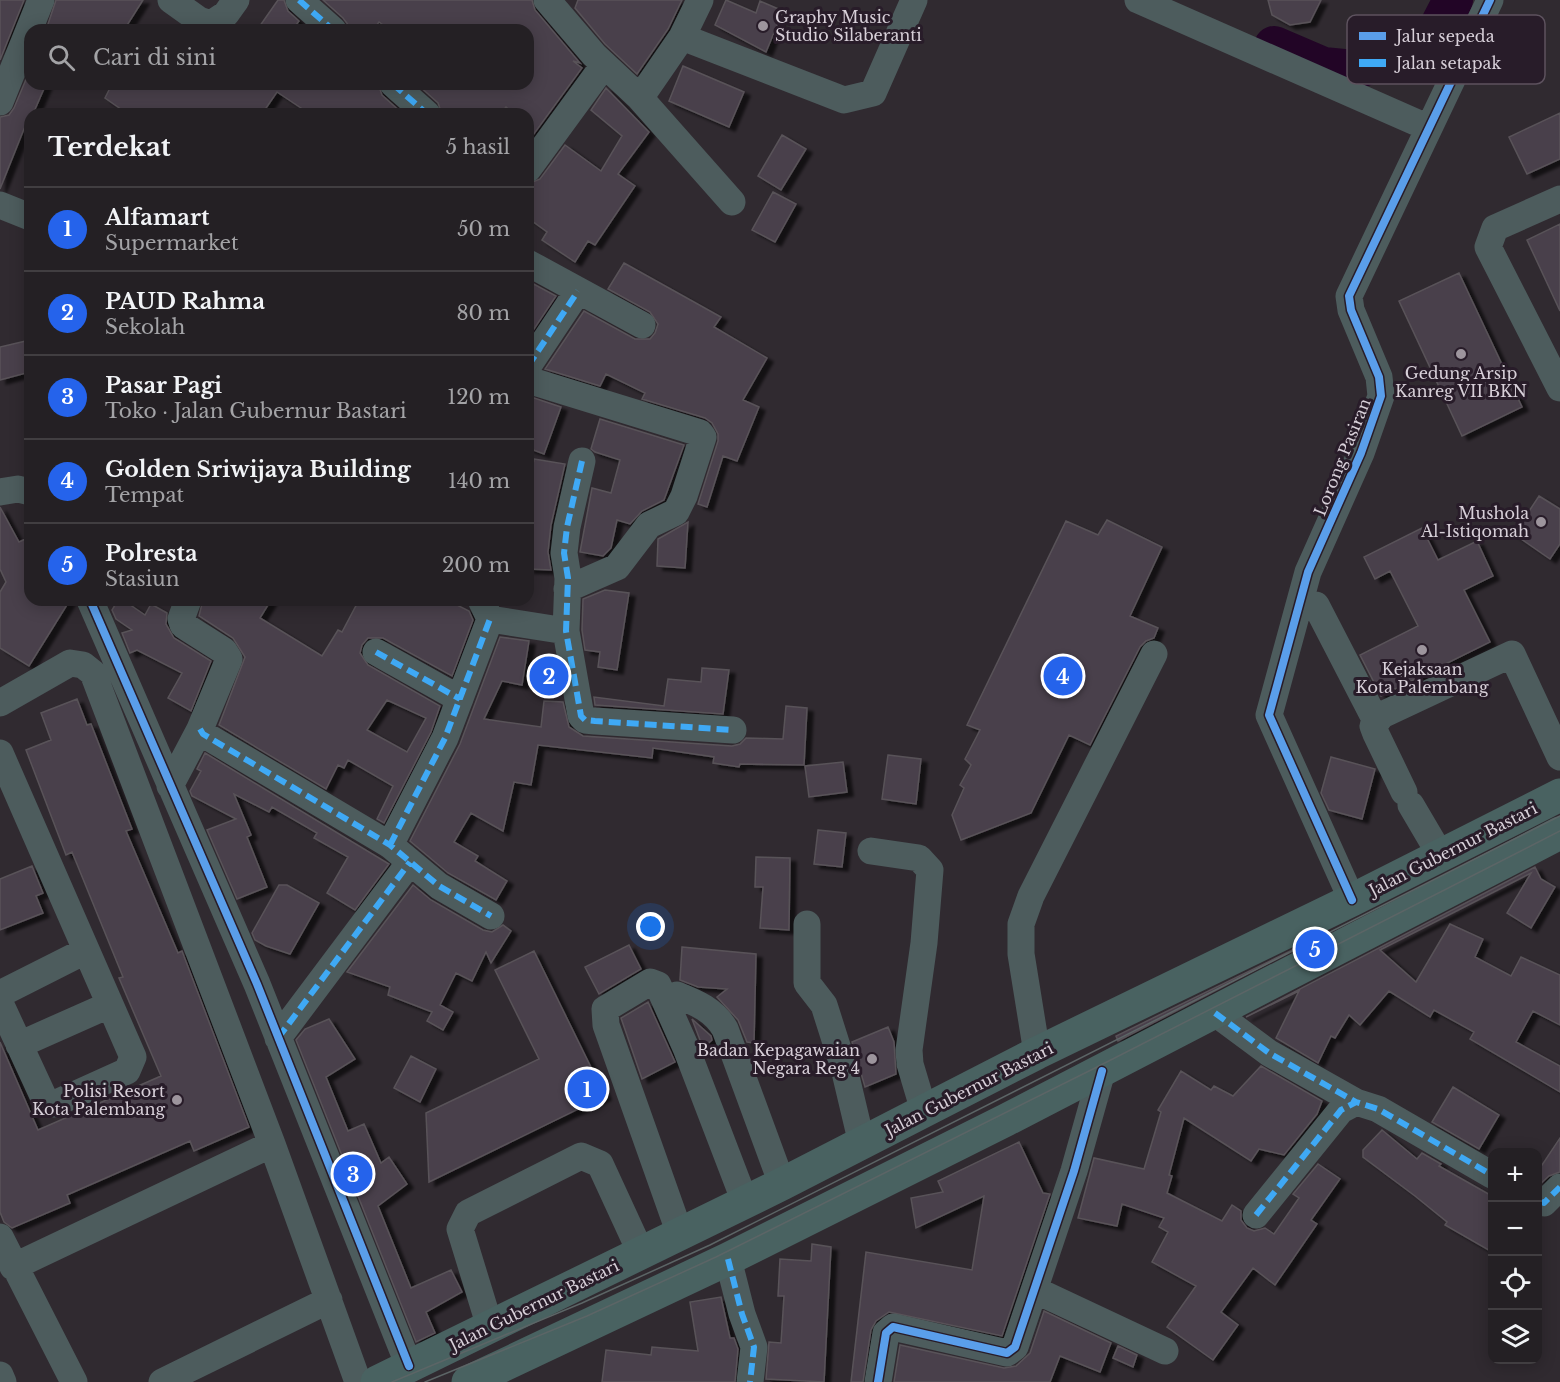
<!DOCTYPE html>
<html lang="id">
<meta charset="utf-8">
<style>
:root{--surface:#242024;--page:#2c282c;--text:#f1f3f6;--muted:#a3a3a6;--line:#413e41;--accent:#2563eb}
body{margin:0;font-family:"Libre Baskerville",serif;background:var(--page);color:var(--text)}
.controls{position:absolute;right:18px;bottom:18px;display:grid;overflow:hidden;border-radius:12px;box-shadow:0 3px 15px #0003}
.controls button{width:54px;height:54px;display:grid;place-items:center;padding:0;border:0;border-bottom:2px solid var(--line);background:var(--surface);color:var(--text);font:30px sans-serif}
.you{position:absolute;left:651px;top:927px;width:21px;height:21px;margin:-15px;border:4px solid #fff;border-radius:50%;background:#1a73e8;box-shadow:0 0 0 9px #1a73e833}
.badge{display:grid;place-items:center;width:39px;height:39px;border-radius:50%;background:var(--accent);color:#fff;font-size:20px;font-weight:700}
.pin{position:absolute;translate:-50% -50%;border:3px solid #fff;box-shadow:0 2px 6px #0006}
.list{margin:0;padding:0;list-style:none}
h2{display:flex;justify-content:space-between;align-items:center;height:78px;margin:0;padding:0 24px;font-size:26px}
h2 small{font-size:20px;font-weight:400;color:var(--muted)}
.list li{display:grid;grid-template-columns:39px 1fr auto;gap:18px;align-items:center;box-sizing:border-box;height:84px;padding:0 24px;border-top:2px solid var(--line)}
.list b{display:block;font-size:22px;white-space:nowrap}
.list p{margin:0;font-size:20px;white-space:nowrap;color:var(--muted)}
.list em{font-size:20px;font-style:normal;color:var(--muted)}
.icon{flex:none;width:33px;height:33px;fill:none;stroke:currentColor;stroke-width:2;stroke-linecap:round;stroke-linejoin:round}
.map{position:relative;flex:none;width:1560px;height:1382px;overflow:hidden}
.search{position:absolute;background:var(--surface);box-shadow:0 3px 15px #0003;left:24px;top:24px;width:510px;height:66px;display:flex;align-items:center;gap:15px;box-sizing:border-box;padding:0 21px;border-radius:18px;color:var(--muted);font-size:22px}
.panel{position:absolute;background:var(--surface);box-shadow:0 3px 15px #0003;left:24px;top:108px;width:510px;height:498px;border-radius:18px}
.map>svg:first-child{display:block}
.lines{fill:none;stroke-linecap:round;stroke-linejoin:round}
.river{stroke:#220526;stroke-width:40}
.building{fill:#4a404b;stroke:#595359;stroke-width:1.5;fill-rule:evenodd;filter:url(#shadow)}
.minor{stroke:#4d5c5d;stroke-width:27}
.highway{stroke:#496261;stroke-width:33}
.tram{stroke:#5c6566;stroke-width:1.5}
.quiet{stroke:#3fa9f5;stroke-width:6;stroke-dasharray:12 6;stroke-linecap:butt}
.cycleway-casing{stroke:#281c29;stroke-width:11}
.cycleway{stroke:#5a9eea;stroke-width:8}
.poi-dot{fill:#9d959d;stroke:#281c29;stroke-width:2}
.labels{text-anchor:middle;stroke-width:6;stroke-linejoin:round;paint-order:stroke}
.poi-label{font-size:16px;fill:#d7cfd8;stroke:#281c29;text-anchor:end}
.street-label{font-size:16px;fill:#d7cfd8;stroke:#281c29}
.key{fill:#281c29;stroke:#5d525e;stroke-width:1.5}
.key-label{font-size:16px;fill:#d7cfd8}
</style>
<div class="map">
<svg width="1560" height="1382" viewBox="0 0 1560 1382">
<defs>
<filter id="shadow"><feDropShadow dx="6" dy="4" stdDeviation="1.5" flood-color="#0009"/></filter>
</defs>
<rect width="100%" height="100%" fill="#302a30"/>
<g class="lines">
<!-- river -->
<path class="river" d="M1274,46L1323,67L1354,70L1429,41L1437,31L1453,0"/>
</g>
<!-- building -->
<path class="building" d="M0,0H24L0,60Z
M56,0H143L124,30H46Z
M278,0H284L288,11L299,21L292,30H257Z
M323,0H532L535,10L580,63L573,61L582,68L528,142V114H514L506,107L500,114H442L438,103L417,84H528V30H390L379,22L373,30H352L343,18Z
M578,0H682L668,29L637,74L605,44L575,8Z
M726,0L756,13L760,1L783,11L766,52L715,25Z
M1268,0H1321L1310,22L1290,25L1272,15Z
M683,66L744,92L729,127L669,101Z
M27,77L30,78V84H46L33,114H30L0,189V117L9,115L14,108Z
M112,84H378L382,95L403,114H310L277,92L262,114H128L105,98Z
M606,88L649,132L618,174L635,186L595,245L588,241L575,262L542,240L547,232L528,218V184L540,179L565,145L601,171L622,136L591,110Z
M1560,113V159L1527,174L1509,137Z
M782,135L806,149L781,190L758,176Z
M773,192L796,204L775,242L752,230Z
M1560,224V311L1527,240Z
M624,263L721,317L714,327L767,358L743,400L759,407L737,461L723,456L707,507L698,504L718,441V434L712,423L705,418L642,399L645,393L606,374L600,386L545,369L584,311L635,339H650L655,333L658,324L650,312L608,289Z
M1459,273L1522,407L1462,436L1399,301Z
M528,281L556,296L528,338Z
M30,340V372L0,380V347Z
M528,396L561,407L544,454L528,448Z
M600,419L684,445L664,500L642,511L630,524L617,520L611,548L603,556L580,552L592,488L611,493L620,460L595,452L591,449Z
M534,459L565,464L551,525L548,552L551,570L528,569L531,513H528V492Z
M1539,496L1560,509V544L1550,559L1514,534Z
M0,507L19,542L30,537V600H70L29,666L0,648V592L6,582L0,569Z
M1107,520L1162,547L1130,616L1158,628L1154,638L1146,641L1140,647L1090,745L1069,735L1031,813L961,840L952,815L964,788L960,785L971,765L965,759L980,730L967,725L1066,521L1098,535Z
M688,522L685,568L657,566L658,539Z
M1422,528L1438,560L1477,541L1493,576L1464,590L1490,642L1381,696L1360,655L1418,626L1390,571L1375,579L1364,557Z
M605,590L629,593L617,670L598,667L600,652L585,650L582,630L583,599Z
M118,600H123L145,615L151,604L167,613L166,624L174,638L211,661L191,711L168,698L182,673L137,650L130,653L122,633L132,630L116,619L112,610Z
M203,600H271L260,618L322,656L338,630L342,632L359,600H447L469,611L473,620L452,676L383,638H368L362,645L360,653L368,665L440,706L431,732L384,823L377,819L393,786L348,760L344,768L338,765L326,789L219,725L245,657L233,638L199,616ZM387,700L426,718L407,752L367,730Z
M500,637L529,641L522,685L502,681L484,719L541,727L544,701L563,702L569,727L583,736L732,746L740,744L746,738L783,739L786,706L807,708L804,765L740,764L739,767L713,763L714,757L653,748L652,758L538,745L531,785L514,782L503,831L471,813L454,842L478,856L475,861L507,881L496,900L448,873L410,841L460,744Z
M702,668L729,670L723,714L595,705L594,697L664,706L668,679L701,682Z
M77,699L87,725L91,724L132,829L126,831L178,953L182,951L249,1127L194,1151L190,1141L67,1195L70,1203L12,1228L4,1222L0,1212V1042L38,1130L161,1076L119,978L123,977L72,852L66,855L26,750L51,740L41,713Z
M205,753L389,864L355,910L327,893L348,857L314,838L317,833L272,807L269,812L234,794L251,835L247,837L267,887L237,899L207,830L236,819L192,796L190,791L201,771L197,769Z
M888,755L921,759L916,804L882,799Z
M1331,757L1375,769L1362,819L1329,810L1321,793Z
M843,762L847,792L809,797L805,766Z
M818,830L846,833L842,867L814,864Z
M756,857L790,858L789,930L760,928L763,887H755Z
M32,866L43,893L36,896L43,913L0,930V879Z
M1535,867L1541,879L1555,887L1531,928L1507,913L1531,873L1380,950L1416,982L1450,924L1483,939L1475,957L1511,976L1521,957L1560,975V1025L1533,1011L1516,1042L1560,1066V1092L1470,1039L1474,1032L1434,1010L1430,1017L1389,991L1360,1025L1349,1015L1335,1038L1331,1036L1318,1063L1276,1038L1299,991L1246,1017Z
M279,885H287L319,903L290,954L266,946L255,940L252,933Z
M413,885L431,900L483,930L492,932L503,925L511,931L491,963L486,952L472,981L456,973L440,1005L453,1012L443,1030L427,1021L432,1012L388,995L390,987L347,972Z
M1315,939L1118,1041L1116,1036Z
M629,945L641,969L599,994L585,967Z
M682,947L756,954L754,1043L747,1042L738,1020L717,997L727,989L698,987L680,980Z
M534,951L605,1096L429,1182L426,1113L539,1059L495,970Z
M648,1002L675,1062L642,1079L621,1018Z
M329,1019L355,1059L326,1077L348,1131L364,1124L381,1163L389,1157L407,1184L378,1206L411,1288L451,1270L462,1292L426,1312L435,1333L416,1342L296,1040L305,1029Z
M692,1019L711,1036L712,1040L703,1048Z
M888,1027L894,1042L896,1074L865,1087L852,1042Z
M411,1056L436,1069L420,1102L394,1088Z
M1261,1066L1322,1101L1317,1114L1284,1155L1259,1149L1251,1161L1184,1118L1169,1175L1172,1176L1167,1193L1222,1221L1232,1205L1241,1211V1220L1247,1228L1254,1231L1265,1228L1274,1234L1299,1198L1293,1194L1318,1164L1340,1179L1311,1220L1317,1224L1275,1285L1253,1268L1221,1312L1238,1325L1213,1360L1167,1327L1196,1286L1152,1262L1168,1232L1159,1227L1164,1218L1122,1204L1117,1226L1078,1218L1094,1158L1144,1169L1161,1112L1158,1110L1181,1071L1211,1090L1214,1086L1233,1096Z
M1453,1087L1499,1115L1479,1149L1432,1122Z
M1382,1130L1417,1159L1422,1153L1441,1164L1439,1166L1492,1196V1252L1445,1225L1447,1222L1415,1196L1363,1157V1150Z
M1560,1138V1172L1549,1176L1538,1186V1171Z
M1019,1142L1043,1193L1050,1194L1002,1336L889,1312L876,1321L871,1330L863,1382H851L866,1252L972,1270L984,1196L916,1228L911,1198L943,1192L938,1181Z
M812,1244L831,1247L824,1382L766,1379L769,1342L781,1343L784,1296H778L780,1259L811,1261Z
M721,1297L730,1338H734L738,1349L735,1382H602L606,1350L651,1355L652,1347L698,1351L690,1302Z
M1044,1311L1111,1343L1100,1372L1060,1356L1050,1382H894L900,1345L1004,1368L1016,1366L1030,1353Z
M1118,1346L1137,1355L1133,1367L1113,1358Z"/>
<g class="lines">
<!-- minor -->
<path class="minor" d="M171,0L199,20L211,24L226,14L236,0
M299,0L333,30
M547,0L594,55L640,98L682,37L700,0
M1138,0L1429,128
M682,37L844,100L873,93L914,0
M393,84L427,114
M640,98L732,202
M0,102L41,0
M528,169L604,65
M1560,199L1495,228L1488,247L1560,388
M0,205L30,217
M528,263L642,325
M528,366L578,291
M528,380L700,433L703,437L684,496L676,512L649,525L617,567L567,589
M582,461L567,527L564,553L568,578L566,631L581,716L585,720L595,721L733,730
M0,492L18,489L30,492
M90,600L257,984L409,1366
M481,600L490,619L566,631
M1316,605L1376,721
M376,652L460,699
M0,703L70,663L83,665L93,673L272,1144L358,1382
M200,729L203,734L390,845L439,886L491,916
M0,753L133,1057L127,1071L54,1104L44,1098L0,1003
M170,786L200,729L229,659L224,651L183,625L181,619L188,600
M1404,792L1376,734L1373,726L1382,715L1512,654L1560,757
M1411,805L1441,856
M390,845L445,738L490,619
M871,851L919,858L930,870L924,943L909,1050L910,1064L924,1111
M1352,900L1269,715L1308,572L1361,453L1381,396L1379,377L1351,310L1349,296L1490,0
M807,924V983L824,1005L844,1068L862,1144
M0,994L85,951
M677,995C697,1003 714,1010 725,1029L782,1184
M1215,1013L1269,1053L1356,1102
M278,1038L410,862
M19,1045L109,1005
M1037,1053L1021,954V924L1031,896L1154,654
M1538,1201L1544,1203L1560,1187
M1256,1215L1341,1110L1356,1102L1378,1109L1492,1175
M680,1234L606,1025L605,1009L650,982L658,985L686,1048L745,1202
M0,1237L74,1382
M728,1259L742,1314L754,1347L750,1382
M13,1267L272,1144
M1035,1290L1165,1351
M490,1327L460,1229L468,1213L581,1156L600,1164L641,1253
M0,1375L3,1382
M162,1382L329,1300
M878,1382L886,1333L893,1327L1007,1353L1015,1347L1074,1171L1102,1071"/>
<!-- highway -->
<path class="highway" d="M377,1382L782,1184L1037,1053L1352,900L1560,795
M468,1382L728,1259L1006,1120L1560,833"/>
<!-- tram -->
<path class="tram" d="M392,1382L582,1303L710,1245L1560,816
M425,1382L587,1316L716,1257L1097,1067L1560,831"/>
<!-- quiet -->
<path class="quiet" d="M299,0L333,30
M393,84L427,114
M528,366L578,291
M582,461L567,527L564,553L568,578L566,631L581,716L585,720L595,721L733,730
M376,652L460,699
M200,729L203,734L390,845L439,886L491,916
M390,845L445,738L490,619
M1215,1013L1269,1053L1356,1102
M278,1038L410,862
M1538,1201L1544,1203L1560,1187
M1256,1215L1341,1110L1356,1102L1378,1109L1492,1175
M728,1259L742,1314L754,1347L750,1382"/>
<!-- cycleway casing -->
<g class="cycleway-casing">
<path id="cycleway" d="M90,600L257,984L409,1366
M1352,900L1269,715L1308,572L1361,453L1381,396L1379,377L1351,310L1349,296L1490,0
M878,1382L886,1333L893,1327L1007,1353L1015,1347L1074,1171L1102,1071"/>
</g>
<!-- cycleway -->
<use href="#cycleway" class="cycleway"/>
</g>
<!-- markers -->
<g class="poi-dot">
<circle cx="763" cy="26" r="6"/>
<circle cx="1461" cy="354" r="6"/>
<circle cx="1541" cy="522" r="6"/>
<circle cx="1422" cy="650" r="6"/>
<circle cx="872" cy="1059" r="6"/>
<circle cx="177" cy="1100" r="6"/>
</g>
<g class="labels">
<!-- poi labels -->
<g class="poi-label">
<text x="775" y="23" text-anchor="start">Graphy Music<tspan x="775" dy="18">Studio Silaberanti</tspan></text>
<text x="1461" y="379" text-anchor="middle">Gedung Arsip<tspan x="1461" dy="18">Kanreg VII BKN</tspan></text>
<text x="1529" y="519">Mushola<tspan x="1529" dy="18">Al-Istiqomah</tspan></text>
<text x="1422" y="675" text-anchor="middle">Kejaksaan<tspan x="1422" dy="18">Kota Palembang</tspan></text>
<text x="860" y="1056">Badan Kepagawaian<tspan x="860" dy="18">Negara Reg 4</tspan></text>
<text x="165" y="1097">Polisi Resort<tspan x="165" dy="18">Kota Palembang</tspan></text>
</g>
<!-- street labels -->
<g class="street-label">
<text transform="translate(1342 457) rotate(-68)" y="6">Lorong Pasiran</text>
<text transform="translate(1453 849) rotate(-27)" y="6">Jalan Gubernur Bastari</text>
<text transform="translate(969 1089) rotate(-27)" y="6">Jalan Gubernur Bastari</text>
<text transform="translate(534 1305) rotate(-26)" y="6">Jalan Gubernur Bastari</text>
</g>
</g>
<!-- legend -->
<rect x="1347" y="15" width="198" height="69" rx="9" class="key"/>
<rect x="1359" y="32" width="27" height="8" fill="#5a9eea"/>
<rect x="1359" y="59" width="27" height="8" fill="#3fa9f5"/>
<g class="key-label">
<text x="1396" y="42">Jalur sepeda</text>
<text x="1396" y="69">Jalan setapak</text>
</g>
</svg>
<div class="controls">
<button>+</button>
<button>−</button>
<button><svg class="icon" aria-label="locate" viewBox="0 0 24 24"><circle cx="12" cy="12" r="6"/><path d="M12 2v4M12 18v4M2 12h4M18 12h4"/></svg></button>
<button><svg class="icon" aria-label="layers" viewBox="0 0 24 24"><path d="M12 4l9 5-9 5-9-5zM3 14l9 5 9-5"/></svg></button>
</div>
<div class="you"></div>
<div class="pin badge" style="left:587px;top:1089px">1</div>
<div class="pin badge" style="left:549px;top:676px">2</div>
<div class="pin badge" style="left:353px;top:1174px">3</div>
<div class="pin badge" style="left:1063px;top:676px">4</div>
<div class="pin badge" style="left:1315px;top:949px">5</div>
<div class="search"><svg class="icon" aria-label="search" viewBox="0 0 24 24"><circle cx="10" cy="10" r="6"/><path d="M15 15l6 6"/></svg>Cari di sini</div>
<section class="panel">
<h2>Terdekat<small>5 hasil</small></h2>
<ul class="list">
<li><span class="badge">1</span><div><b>Alfamart</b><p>Supermarket</p></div><em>50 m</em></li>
<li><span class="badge">2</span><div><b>PAUD Rahma</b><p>Sekolah</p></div><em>80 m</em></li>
<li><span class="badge">3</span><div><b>Pasar Pagi</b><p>Toko · Jalan Gubernur Bastari</p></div><em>120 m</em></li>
<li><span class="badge">4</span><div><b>Golden Sriwijaya Building</b><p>Tempat</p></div><em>140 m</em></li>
<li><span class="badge">5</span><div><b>Polresta</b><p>Stasiun</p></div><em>200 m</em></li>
</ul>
</section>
</div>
